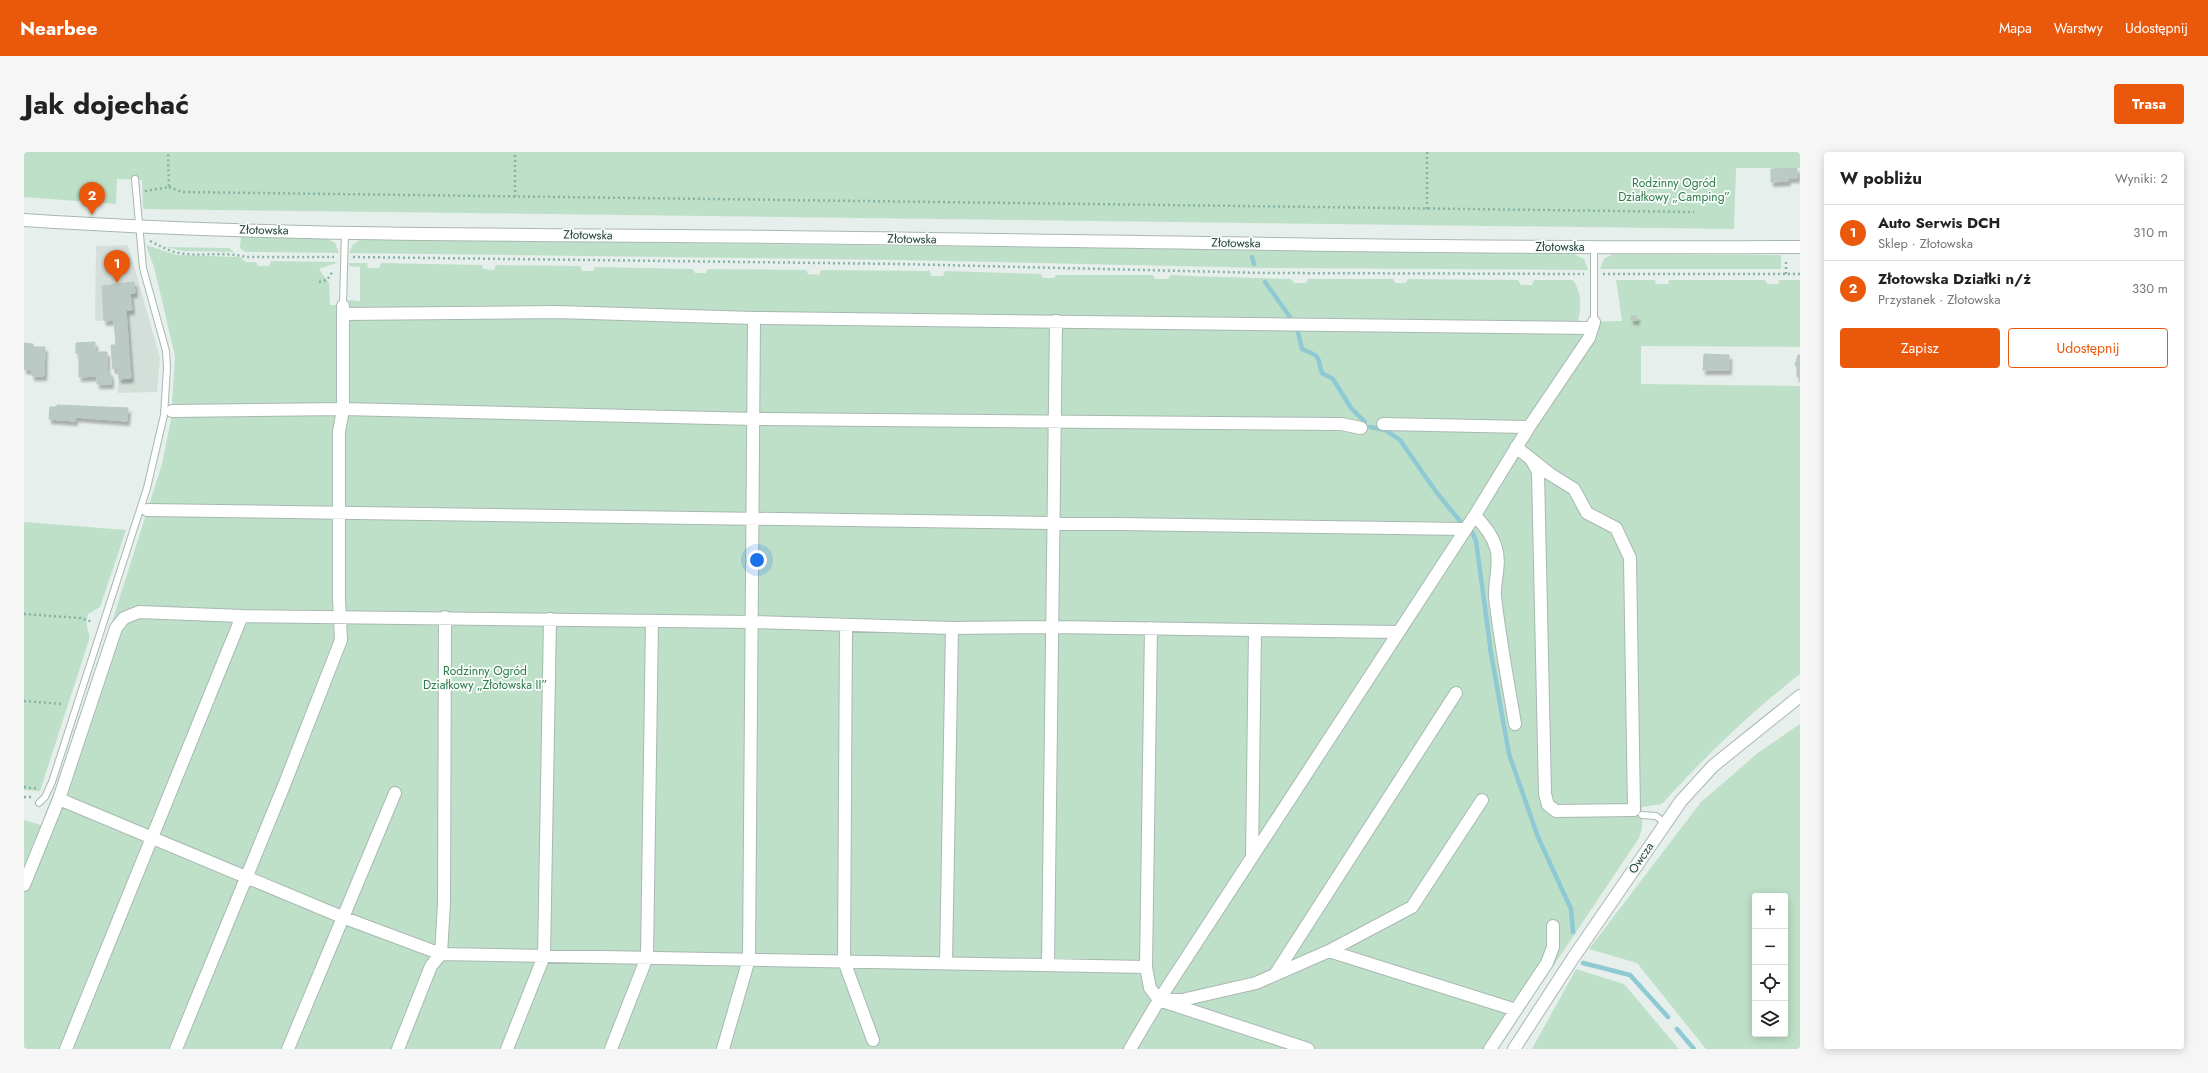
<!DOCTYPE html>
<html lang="pl">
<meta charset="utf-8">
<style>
:root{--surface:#fff;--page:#f6f6f6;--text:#222;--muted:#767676;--line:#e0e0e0;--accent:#ea580c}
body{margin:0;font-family:Jost,sans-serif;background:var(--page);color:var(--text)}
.controls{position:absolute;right:12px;bottom:12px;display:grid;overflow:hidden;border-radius:4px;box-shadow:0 2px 10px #0003}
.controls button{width:36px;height:36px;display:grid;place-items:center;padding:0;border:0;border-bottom:1px solid var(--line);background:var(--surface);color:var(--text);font:20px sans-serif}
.you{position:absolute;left:733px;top:408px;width:14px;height:14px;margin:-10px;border:3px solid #fff;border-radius:50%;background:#1a73e8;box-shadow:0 0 0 6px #1a73e833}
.badge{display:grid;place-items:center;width:26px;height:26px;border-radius:50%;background:var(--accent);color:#fff;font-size:13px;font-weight:700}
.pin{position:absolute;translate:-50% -33px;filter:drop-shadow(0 1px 2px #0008)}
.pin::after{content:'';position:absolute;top:21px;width:14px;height:12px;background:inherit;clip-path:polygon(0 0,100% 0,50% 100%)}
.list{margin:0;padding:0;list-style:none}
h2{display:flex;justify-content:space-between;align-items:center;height:52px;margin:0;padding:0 16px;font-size:17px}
h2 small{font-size:13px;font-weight:400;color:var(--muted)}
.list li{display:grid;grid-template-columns:26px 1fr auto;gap:12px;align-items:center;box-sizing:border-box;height:56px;padding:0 16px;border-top:1px solid var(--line)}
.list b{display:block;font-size:15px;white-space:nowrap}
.list p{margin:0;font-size:13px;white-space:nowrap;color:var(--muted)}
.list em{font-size:13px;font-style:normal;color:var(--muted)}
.actions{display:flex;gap:8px;padding:12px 16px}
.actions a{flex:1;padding:9px 0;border:1px solid var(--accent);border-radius:4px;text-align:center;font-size:14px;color:var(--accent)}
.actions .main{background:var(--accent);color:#fff}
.icon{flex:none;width:22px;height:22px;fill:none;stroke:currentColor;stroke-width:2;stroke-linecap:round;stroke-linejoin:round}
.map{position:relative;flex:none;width:1776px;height:897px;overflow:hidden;border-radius:4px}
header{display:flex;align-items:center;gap:24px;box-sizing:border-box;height:56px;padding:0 20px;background:var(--accent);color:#fff}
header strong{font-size:19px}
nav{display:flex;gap:22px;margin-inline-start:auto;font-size:14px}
.intro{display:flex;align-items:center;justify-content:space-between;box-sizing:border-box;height:96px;padding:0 24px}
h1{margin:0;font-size:28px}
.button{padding:10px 18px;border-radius:4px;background:var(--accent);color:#fff;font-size:14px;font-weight:700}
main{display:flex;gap:24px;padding:0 24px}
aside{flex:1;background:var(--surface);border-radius:4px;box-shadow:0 2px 10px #0003}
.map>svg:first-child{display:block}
.built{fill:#d4dfda}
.green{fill:#bfe0c8;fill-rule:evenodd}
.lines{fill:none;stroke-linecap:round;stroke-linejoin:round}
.stream{stroke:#8ec9d4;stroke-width:4.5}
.building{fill:#bbcac4;stroke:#b8c9c2;filter:url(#shadow)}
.service-casing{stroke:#a8b8b2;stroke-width:8}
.minor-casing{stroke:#a8b8b2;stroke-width:14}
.tertiary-casing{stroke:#a8b8b2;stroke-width:14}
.path{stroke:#86b3a5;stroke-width:2.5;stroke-dasharray:2 3;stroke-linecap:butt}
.service{stroke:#fff;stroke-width:6}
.minor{stroke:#fff;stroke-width:12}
.tertiary{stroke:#fff;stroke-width:12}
.labels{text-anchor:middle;stroke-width:3.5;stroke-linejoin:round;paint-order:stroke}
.park-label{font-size:12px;fill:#2d7a4b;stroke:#f7fbf9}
.street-label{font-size:12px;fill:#24423a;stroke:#f7fbf9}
</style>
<header>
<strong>Nearbee</strong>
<nav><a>Mapa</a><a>Warstwy</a><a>Udostępnij</a></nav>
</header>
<div class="intro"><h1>Jak dojechać</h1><a class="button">Trasa</a></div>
<main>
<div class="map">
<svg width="1776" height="897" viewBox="0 0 1776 897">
<defs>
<filter id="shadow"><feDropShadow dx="2.5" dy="4.5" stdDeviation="1" flood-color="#0004"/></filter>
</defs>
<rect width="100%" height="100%" fill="#e6efeb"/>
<!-- built -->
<path class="built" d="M104,93L136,206L133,240L94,241V217H89L87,193L92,192L90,168L71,169L72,94Z"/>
<!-- green -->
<path class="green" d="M0,0H1776V16H1712L1710,77L119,57L118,28L93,27L92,52L0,45Z
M217,85L304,87L311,91L315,101L221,100L216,96Z
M338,87L1550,102L1560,107L1564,118L1240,116L877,108L325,101L329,92Z
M122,93L153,103L216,105L222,110H232L234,114H245L247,109L315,110L295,117L305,131L306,153H324L325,148L336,149V115L325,114V111H343L344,116H355L357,111L458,113L459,117L470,118L472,113L556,114L558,119H569L571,115L669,117L671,121H682L684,117L782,118L784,122L795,123L797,118L906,119L907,124H919L921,119L1017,122L1019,126H1030L1032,123H1129L1131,127H1144L1147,123C1187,125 1227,126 1267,127L1270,131H1282L1284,127H1369L1371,131H1382L1384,127L1494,128L1497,133H1508L1510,128H1549C1558,142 1557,153 1554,170L1598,169L1592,128H1631L1632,132H1644L1645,128H1741L1743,132H1754L1755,128H1776V195L1617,194V232L1776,234V522C1725,562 1681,604 1638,652L1618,655V676L1615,686L1474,897H0V668L17,673L42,608L80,495L138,312L147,268L151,204L130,115Z
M142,95L205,96L210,100L159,99Z
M1589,102L1757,103V117H1576L1580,107Z
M0,370L102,378L76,455L64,462C60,477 66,476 65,488L16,639L0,638Z
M1776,572V897H1682L1613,811L1565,797L1677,650L1735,600ZM1731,744H1761V882H1731Z
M1552,817L1600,832L1655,897H1508Z"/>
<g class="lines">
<!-- stream -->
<path class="stream" d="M1228,105L1230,112
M1241,130L1266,165
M1273,176L1278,197C1299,206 1292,203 1298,221L1309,227L1327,256L1341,270
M1346,275L1361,278L1376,288L1413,341L1436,369
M1448,380L1452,389L1466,493
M1466,496L1485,602L1514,685L1547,757L1549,780
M1559,811L1606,823L1644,865
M1653,877L1670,897"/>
</g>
<!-- building -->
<path class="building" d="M1773,16V26H1764V29L1747,30V17Z
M110,130L111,141H106L108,158H102L107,226L95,227L94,216L89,217L87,193H92L90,168L80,169L78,134Z
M1607,164H1613V168H1607Z
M71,190V200H83V220H86V224H87V232H73V224L55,225V201H52V191Z
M0,191L9,192V195H21L20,224H8V218L0,217Z
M1680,202L1705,203V218H1679Z
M1774,203H1776V225H1773V215L1771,213Z
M33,253L104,256L103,269L51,265V269L25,267L26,255H33Z"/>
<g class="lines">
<!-- service casing -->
<g class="service-casing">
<path id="service" d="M319,153L321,80
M1570,170V95
M15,651L21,645L28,630L123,336L140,263L143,216L142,199L119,116L111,27
M1618,663L1632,664L1641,671"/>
</g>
<!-- minor casing -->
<g class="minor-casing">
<path id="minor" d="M319,162L533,160L730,166L1568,176
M148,259L319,257L730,267L1317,272L1337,276
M1359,272L1505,275
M1492,295L1507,307L1514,320L1521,642L1524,653L1532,659L1610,658L1606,406L1592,376L1563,361L1550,337L1526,322L1507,307
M123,358L1441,377
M1451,363C1460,374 1468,382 1472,396C1477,412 1470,429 1471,445C1476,488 1484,530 1491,572
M822,473L820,809L849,888
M1127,476L1122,815L1126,836L1135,848L1284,897
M35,647L318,765L417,802L1122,815
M1228,705L1231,478
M0,733L35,647L92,476L100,466L115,460L218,464L728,470L928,476L1029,475L1374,480
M1305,799L1492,858
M922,811L928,476
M1024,813L1032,169
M1252,821L1432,541
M1144,848H1158L1232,831L1305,799L1388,755L1458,648
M42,897L218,464
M152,897L261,631L317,488L315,447V280L319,257V154
M264,897L371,641
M374,897L407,814L417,802L420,751L421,465
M483,897L520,804L526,467
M587,897L623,805L628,469
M699,897L725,807L730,166
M1106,897L1135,848L1451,363L1505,275L1565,186L1570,170
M1466,897L1523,811L1529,795V774
M1490,897L1549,806L1657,649L1689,614L1776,544"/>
</g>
<!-- tertiary casing -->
<g class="tertiary-casing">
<path id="tertiary" d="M0,68C252,85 506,82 758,85C1098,89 1437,97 1776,95"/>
</g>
<!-- path -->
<path class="path" d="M145,35L158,40L1670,60
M121,39L145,35L144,0
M491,45V0
M1403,57V0
M126,89C136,94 145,99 155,101C177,105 200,99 222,105H310
M329,105L877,112L1241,121L1560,122
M1579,122H1776
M1762,122V107
M295,130L303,128L309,119
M0,462L56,466L69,470
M0,549L38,552
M0,635L15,637
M0,645H7"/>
<!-- service -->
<use href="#service" class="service"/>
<!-- minor -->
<use href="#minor" class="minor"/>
<!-- tertiary -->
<use href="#tertiary" class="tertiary"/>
</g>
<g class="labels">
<!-- park labels -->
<g class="park-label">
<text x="1650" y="35">Rodzinny Ogród<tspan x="1650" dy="14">Działkowy „Camping”</tspan></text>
<text x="461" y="523">Rodzinny Ogród<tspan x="461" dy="14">Działkowy „Złotowska II”</tspan></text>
</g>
<!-- street labels -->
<g class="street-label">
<text transform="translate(240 78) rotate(1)" y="4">Złotowska</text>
<text transform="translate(564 83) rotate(1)" y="4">Złotowska</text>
<text transform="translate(888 87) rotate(1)" y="4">Złotowska</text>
<text transform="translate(1212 91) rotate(1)" y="4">Złotowska</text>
<text x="1536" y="99">Złotowska</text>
<text transform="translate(1617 706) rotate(-56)" y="4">Owcza</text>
</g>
</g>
</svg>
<div class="controls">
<button>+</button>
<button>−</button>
<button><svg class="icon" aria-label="locate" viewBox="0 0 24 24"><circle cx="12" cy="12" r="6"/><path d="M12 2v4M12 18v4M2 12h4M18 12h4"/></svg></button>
<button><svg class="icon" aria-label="layers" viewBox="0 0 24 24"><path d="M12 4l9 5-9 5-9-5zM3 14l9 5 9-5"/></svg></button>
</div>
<div class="you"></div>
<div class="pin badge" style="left:93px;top:131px">1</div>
<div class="pin badge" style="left:68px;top:63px">2</div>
</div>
<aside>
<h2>W pobliżu<small>Wyniki: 2</small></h2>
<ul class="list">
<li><span class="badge">1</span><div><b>Auto Serwis DCH</b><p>Sklep · Złotowska</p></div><em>310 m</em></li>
<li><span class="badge">2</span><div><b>Złotowska Działki n/ż</b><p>Przystanek · Złotowska</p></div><em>330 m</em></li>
</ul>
<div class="actions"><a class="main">Zapisz</a><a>Udostępnij</a></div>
</aside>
</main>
